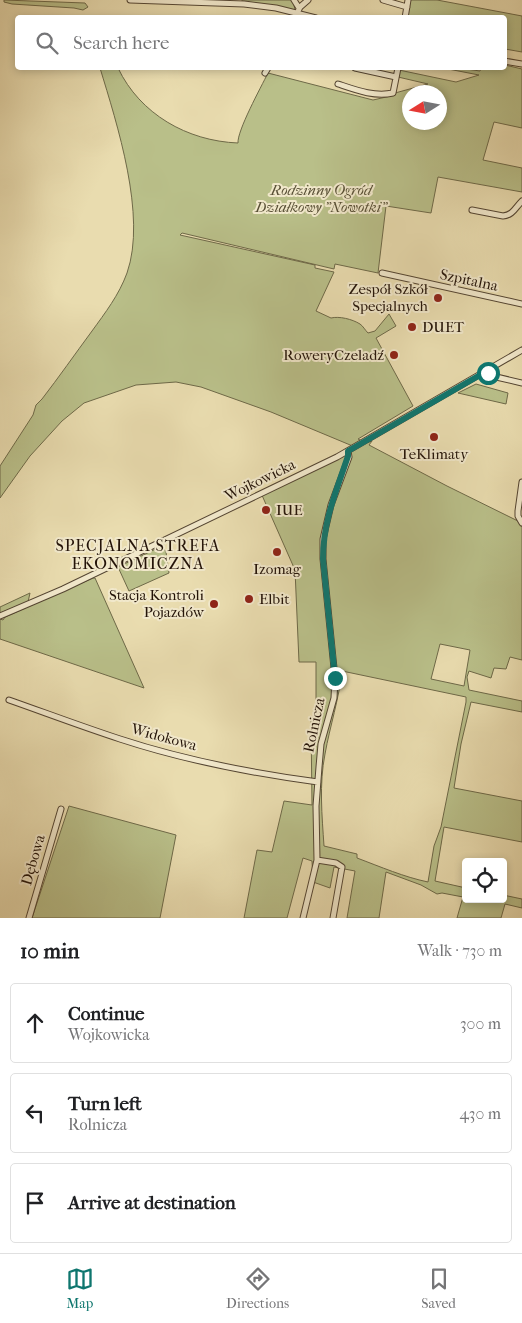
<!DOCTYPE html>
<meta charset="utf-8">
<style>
:root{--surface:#fff;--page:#f6f6f6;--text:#202124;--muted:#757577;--line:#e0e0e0;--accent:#0f766e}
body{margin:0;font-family:"IM FELL French Canon",serif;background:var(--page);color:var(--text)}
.controls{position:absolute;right:15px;bottom:15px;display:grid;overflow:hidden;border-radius:5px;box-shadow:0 2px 8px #0003}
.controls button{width:45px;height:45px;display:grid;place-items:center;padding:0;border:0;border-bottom:1px solid var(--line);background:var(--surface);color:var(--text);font:25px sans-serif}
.compass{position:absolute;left:402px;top:85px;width:45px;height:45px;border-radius:50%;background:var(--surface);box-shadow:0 2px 8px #0003;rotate:259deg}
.stop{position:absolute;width:15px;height:15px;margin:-11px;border:4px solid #0f766e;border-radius:50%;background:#fff}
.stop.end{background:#0f766e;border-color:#fff;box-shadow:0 1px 5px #0008}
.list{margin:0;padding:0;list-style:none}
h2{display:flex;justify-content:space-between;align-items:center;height:65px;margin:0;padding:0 20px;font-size:21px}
h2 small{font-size:16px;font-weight:400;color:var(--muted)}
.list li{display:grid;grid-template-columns:32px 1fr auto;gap:15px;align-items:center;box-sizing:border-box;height:80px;margin:0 10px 10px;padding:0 10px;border:1px solid var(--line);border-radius:5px}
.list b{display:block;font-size:19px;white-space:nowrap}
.list p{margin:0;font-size:16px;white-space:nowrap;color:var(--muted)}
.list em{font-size:16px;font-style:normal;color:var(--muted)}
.icon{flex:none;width:28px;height:28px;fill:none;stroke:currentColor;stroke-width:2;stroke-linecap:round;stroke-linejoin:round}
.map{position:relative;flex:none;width:522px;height:918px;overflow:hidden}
.search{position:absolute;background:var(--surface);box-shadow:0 2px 8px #0003;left:15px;right:15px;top:15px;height:55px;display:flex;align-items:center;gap:12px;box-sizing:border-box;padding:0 18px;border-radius:5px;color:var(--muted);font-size:19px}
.sheet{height:335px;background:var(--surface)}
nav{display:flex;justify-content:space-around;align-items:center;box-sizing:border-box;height:70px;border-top:1px solid var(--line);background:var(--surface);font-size:14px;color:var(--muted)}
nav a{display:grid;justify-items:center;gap:2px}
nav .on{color:var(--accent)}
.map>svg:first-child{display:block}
.green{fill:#b9bf89;stroke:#6e6948;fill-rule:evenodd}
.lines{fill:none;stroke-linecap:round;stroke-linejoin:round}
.minor-casing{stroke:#544532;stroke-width:7}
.minor{stroke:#f1e8cb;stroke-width:5}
.route{stroke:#0f766e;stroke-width:6}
.poi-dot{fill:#8f2418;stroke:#f1e8cb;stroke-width:2}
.labels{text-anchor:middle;stroke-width:4;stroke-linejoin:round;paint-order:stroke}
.park-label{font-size:15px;font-style:italic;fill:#584f35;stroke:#f1e8cb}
.street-label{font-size:15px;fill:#231308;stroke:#f1e8cb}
.poi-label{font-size:15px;fill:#231308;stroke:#f1e8cb;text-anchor:end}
.neighbourhood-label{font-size:16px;letter-spacing:1px;fill:#231308;stroke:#f1e8cb}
</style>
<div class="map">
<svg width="522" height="918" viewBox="0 0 522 918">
<rect width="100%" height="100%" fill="#e9dcaf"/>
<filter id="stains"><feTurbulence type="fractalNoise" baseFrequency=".004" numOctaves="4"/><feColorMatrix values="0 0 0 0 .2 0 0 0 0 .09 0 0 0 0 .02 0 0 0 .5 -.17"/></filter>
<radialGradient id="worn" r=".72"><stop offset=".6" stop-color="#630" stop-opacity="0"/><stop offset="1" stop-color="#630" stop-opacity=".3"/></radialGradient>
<!-- green -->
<path class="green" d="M4,0L85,3L88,7L83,10L74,8L12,4L4,2Z
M242,0H293L295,10L242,1Z
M410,0H437L522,16V52L505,49L504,18H407Z
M505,65L522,69V128L494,122L483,160L522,168V192L438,177L431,213L386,206L378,273L335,264L334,269L182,233L180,235L315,265V268L334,272L316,311L331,318C339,316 352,319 360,324C363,326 365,330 368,333L375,331L389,314L396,326L376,338L413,406L358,439L366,443L372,441L369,445L447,486L522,523V660L510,657L506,669L494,668L491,678L469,671L467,677L469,690L522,701V712L471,702L461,744L454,788L522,801V842L444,827L435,881L466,888V899H503V895L522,899V908L505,904L501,918H457L463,897L442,893L437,894L421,885L386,872L379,918H347L355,871L334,867L330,888L313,882L312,861L303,858L287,918H244L257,850L272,852L284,801L312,805L311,721H316V662H299L295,570L261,493L355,447L271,412L201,387L176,382L136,385L84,403L62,421L30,456L0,498V466L33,415L36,405L42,399C59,377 75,354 92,331C105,313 119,295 127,273C147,216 117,124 100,68H118C140,114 187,141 238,143C237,131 261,87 268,73L373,100L395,95V93L428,84L398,77L399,70L456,82L479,75L443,68H459L480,71L481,68H504ZM410,92H440V122H410ZM440,644L470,650L464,686L431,679ZM342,671L466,697V702L441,827L434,846L428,882C404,877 381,867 357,858V854L324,846C322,816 319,784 325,754C330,726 339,699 342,671Z
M476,384L508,393L506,404L458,393Z
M162,546L166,552L169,573L129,591L118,567Z
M93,578H95L144,688L0,639V619L3,620L5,617Z
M30,593L28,602L0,613V607Z
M69,806L176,835L160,918H32Z"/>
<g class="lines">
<!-- minor casing -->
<g class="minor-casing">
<path id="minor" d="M130,0L244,4L276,8L316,18
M294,0L299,8
M383,0L407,7
M295,18L300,7L308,0
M405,18L408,0
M504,61L522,64
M355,68L396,77
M265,73L268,68
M338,84C356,90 374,97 393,93L398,68
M472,210L503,216C513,215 515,208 522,201
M382,273L522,304
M487,371L492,376L522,383
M522,482L518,511V516L522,523
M0,616L63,589L337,457L522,350
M9,700C46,713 83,727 120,739C184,760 251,773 318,782
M317,860L336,863L342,867L333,918
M29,918L61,809
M303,918L317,860L316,806L319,767L321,744L334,698L335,678L323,559V539L331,505L349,457L348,451"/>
</g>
<!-- minor -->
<use href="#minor" class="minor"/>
</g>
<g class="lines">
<!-- route -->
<path class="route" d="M335,678L323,559C323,521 336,492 348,456V451L487,371L488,373"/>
</g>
<!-- markers -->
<g class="poi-dot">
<circle cx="438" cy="298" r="5"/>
<circle cx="412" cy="327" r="5"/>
<circle cx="394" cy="355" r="5"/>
<circle cx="434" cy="437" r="5"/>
<circle cx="266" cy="510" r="5"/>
<circle cx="277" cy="552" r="5"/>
<circle cx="249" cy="599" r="5"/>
<circle cx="214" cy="604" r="5"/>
</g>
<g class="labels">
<!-- park labels -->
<g class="park-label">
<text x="321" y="195">Rodzinny Ogród<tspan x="321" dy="17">Działkowy "Nowotki"</tspan></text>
</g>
<!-- street labels -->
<g class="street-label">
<text transform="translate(469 280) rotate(12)" y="5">Szpitalna</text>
<text transform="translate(260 480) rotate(-26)" y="5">Wojkowicka</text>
<text transform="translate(314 725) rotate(-78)" y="5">Rolnicza</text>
<text transform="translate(164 737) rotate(15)" y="5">Widokowa</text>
<text transform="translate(33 860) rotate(-74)" y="5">Dębowa</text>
</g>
<!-- poi labels -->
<g class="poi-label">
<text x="428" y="294">Zespół Szkół<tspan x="428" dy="17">Specjalnych</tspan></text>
<text x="422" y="332" text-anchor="start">DUET</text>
<text x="384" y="360">RoweryCzeladź</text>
<text x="434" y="459" text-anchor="middle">TeKlimaty</text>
<text x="276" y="515" text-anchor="start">IUE</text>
<text x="277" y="574" text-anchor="middle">Izomag</text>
<text x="204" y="600">Stacja Kontroli<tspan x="204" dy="17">Pojazdów</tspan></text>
<text x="259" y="604" text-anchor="start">Elbit</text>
</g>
<!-- neighbourhood labels -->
<g class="neighbourhood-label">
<text x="138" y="551">SPECJALNA STREFA<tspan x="138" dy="18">EKONOMICZNA</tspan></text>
</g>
</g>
<rect width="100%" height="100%" filter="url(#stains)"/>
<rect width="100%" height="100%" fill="url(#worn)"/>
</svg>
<div class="controls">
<button><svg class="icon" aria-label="locate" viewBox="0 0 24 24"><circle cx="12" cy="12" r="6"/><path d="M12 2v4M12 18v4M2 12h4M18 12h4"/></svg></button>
</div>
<svg class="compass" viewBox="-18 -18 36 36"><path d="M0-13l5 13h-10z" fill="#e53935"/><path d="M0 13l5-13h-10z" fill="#757577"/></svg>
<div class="stop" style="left:488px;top:373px"></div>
<div class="stop end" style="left:335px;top:678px"></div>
<div class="search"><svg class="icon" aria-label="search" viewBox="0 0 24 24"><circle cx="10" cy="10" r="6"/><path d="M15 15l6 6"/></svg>Search here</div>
</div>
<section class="sheet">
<h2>10 min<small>Walk · 730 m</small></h2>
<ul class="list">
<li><svg class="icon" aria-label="ahead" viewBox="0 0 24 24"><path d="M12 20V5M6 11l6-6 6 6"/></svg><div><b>Continue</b><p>Wojkowicka</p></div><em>300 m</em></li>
<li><svg class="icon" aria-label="left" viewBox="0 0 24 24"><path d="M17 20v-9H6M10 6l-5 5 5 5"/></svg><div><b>Turn left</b><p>Rolnicza</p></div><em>430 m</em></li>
<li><svg class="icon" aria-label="arrive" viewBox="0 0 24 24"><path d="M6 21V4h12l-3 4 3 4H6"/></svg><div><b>Arrive at destination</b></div></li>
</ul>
</section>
<nav>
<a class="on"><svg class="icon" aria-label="map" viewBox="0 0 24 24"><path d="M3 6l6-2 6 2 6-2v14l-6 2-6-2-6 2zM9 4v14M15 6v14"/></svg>Map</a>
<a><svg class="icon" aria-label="directions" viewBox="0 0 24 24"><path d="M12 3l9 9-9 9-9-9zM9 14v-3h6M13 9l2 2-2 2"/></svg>Directions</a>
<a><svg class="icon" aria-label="saved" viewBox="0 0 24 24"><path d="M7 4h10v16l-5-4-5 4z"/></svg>Saved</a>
</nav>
